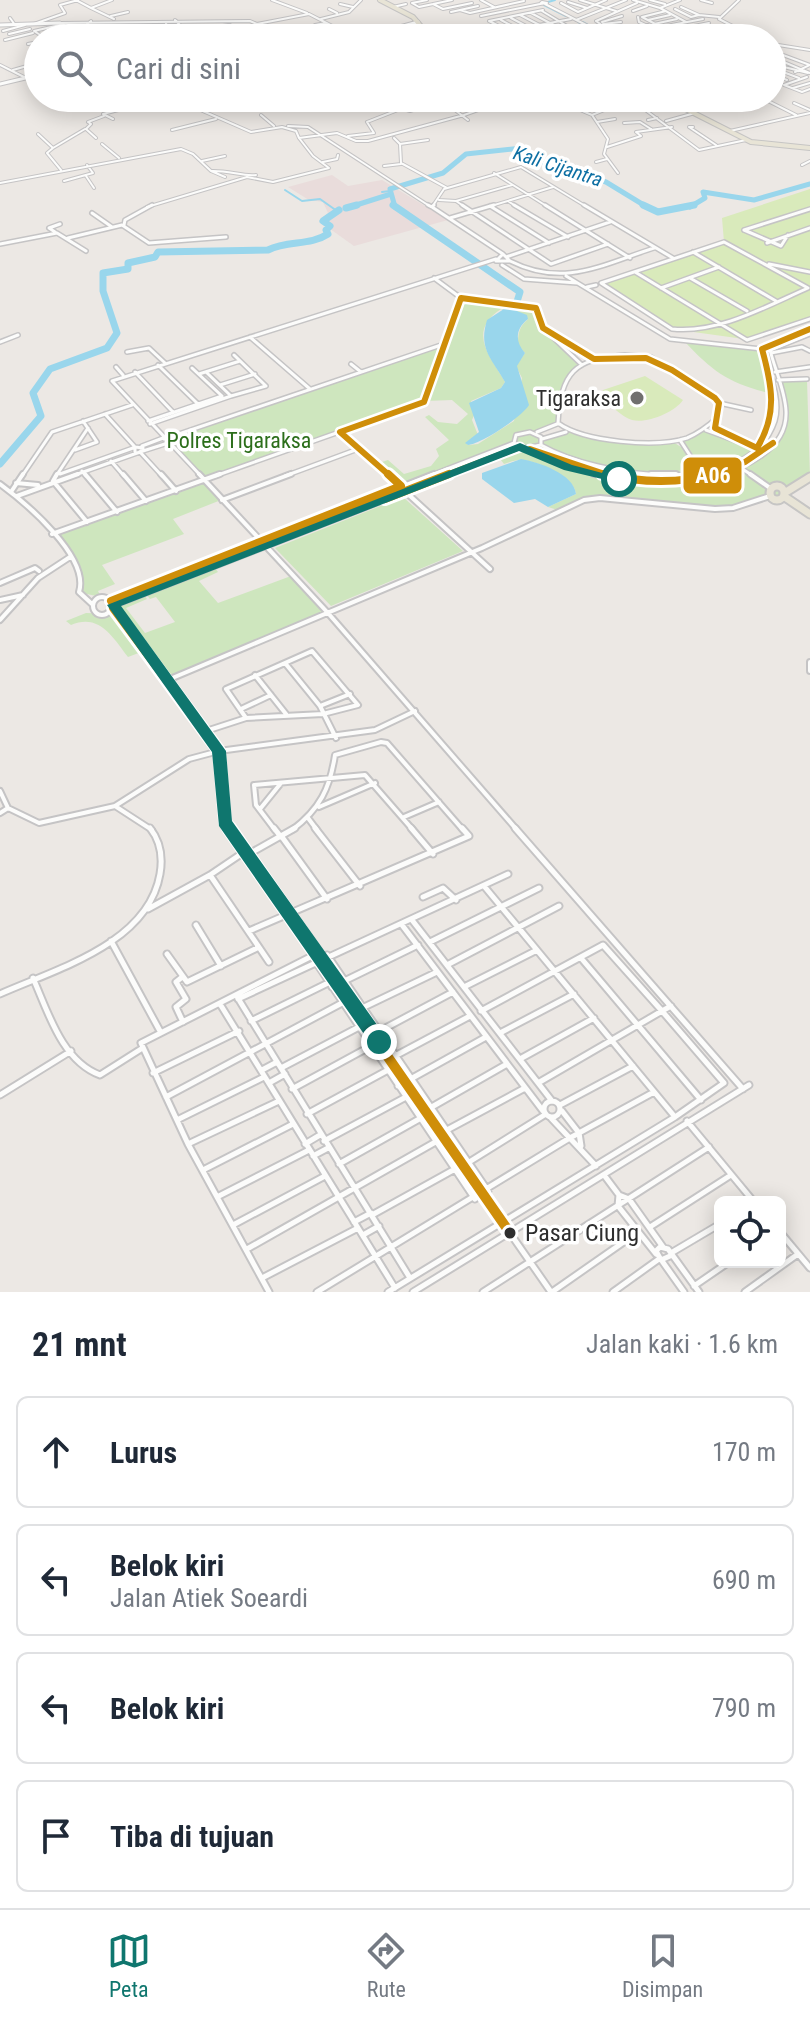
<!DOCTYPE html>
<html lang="id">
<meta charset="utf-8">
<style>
:root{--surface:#fff;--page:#f6f6f7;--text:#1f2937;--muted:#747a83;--line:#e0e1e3;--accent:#0f766e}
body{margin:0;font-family:"Roboto Condensed",sans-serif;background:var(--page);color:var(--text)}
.controls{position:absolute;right:24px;bottom:24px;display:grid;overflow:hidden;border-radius:12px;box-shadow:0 4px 20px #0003}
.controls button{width:72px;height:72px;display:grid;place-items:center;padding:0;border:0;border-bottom:2px solid var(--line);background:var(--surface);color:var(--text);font:40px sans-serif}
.stop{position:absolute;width:24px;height:24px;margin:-18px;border:6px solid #0f766e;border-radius:50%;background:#fff}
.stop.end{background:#0f766e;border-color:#fff;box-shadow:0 2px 8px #0008}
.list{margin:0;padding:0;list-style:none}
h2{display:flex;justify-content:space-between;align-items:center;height:104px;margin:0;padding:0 32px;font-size:34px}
h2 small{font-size:26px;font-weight:400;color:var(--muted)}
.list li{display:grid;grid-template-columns:52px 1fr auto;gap:24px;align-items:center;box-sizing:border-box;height:112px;margin:0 16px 16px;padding:0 16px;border:2px solid var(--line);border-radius:12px}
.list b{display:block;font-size:30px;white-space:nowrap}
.list p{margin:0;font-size:26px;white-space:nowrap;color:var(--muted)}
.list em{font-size:26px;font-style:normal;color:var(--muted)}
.icon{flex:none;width:44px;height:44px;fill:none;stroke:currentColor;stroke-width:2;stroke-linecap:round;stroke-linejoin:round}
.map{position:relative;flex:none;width:810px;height:1292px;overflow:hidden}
.search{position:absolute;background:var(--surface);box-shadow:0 4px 20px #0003;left:24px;right:24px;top:24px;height:88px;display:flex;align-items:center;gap:20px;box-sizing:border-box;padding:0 28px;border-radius:44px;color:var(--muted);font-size:30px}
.sheet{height:616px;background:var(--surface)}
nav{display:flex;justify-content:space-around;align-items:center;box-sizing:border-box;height:112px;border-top:2px solid var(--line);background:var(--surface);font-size:22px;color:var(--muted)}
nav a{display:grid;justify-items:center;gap:4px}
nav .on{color:var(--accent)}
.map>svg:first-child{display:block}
.medical{fill:#e9dcdb}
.green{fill:#cee6be;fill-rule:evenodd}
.pitch{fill:#d9eabb}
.water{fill:#99d6ec}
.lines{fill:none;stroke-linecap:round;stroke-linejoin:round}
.stream{stroke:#99d6ec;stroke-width:2}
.river-far1{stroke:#99d6ec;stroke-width:5}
.river{stroke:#99d6ec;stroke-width:7}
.street-far3-casing{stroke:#c5c4c5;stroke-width:4}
.street-far2-casing{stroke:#c5c4c5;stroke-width:6}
.street-far1-casing{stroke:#c5c4c5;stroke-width:8}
.street-casing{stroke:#c5c4c5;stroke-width:9}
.secondary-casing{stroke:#c5c4c5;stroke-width:5}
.primary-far1-casing{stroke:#c6c5c4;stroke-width:6}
.primary-casing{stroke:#c6c5c4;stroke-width:11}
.street-far3{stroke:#fcfcfb;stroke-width:2}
.street-far2{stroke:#fcfcfb;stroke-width:3}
.street-far1{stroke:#fcfcfb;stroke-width:4}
.street{stroke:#fcfcfb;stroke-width:5}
.secondary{stroke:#fcfcfb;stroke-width:3}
.primary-far1{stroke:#e8e4d6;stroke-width:4}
.primary{stroke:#e8e4d6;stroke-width:7}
.bus-1-far2-casing{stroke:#fff;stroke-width:11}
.bus-1-far1-casing{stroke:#fff;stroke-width:14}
.bus-1-casing{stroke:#fff;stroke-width:16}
.bus-1-far2{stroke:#cf8e09;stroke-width:6}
.bus-1-far1{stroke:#cf8e09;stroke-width:8}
.bus-1{stroke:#cf8e09;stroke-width:10}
.route{fill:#0f766e}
.poi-dot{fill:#706f6e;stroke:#fff;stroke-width:3}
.bus-dot{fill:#2e2e2e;stroke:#fff;stroke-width:3}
.labels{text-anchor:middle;stroke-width:7;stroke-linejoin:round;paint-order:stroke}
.far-water-label{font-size:20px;font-style:italic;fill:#0d6fa3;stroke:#fff}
.poi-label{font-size:22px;fill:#2e2e2e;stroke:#fff;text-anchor:end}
.park-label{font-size:22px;fill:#2c6e1b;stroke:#fff}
.near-bus-label{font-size:24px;fill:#2e2e2e;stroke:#fff;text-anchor:start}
.line-badge{stroke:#fff;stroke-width:3}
.badge-label{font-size:22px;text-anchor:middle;font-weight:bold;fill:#fff}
</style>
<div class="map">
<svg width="810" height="1292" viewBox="0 0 810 1292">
<rect width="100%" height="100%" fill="#ece8e4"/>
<!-- medical -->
<path class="medical" d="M332,175L348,186L382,180L448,220L354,246L319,221L328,213L323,202L309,200L288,187Z"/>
<!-- green -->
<path class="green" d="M461,298L536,308L543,328L582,365C557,380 559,395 558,423L536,433L542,438L569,431L636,442H673L681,447L680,440L706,430L757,448C701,485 595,487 541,445L531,449C552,460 576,471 599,476C646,485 774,486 785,423C788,407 783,395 778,381L807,380L810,477L785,497L770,496L733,508L705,509L591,498L561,511L548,507L576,494C575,477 539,462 523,460C518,459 510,462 504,464L497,455L519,446L514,443L401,486L376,464L388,460L404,474L431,466L439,456L436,449L449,440L425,417L429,415L438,422L457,424L468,414L452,400L425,401L432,376L423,400L205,479L169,439L444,344ZM501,309L528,319C519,327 518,333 518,345L525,353L516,366L522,378L514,421L478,444L468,445L466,443L478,435L472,420L475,413L471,401L501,388L505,382C491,357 466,332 501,309Z
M684,341L762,349L773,394C730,384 714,373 684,341Z
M203,481L221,500L173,519L184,534L102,565L115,584L98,591L101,597L82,593L84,580L78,565L57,533Z
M403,497L463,551L331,606L275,548Z
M214,567L218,572L199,581L218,603L291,576L325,613L170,679L115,605L143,594L147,599L126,608L145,633L175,622L156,597L150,599L145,593Z
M86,613L115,614L144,651L128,657C113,638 100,613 71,625L66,621Z"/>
<!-- pitch -->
<path class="pitch" d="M810,189V319L751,340L672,329L603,285L602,282L724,242L722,218Z
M645,376L683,400C675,412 647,424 632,420C622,417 609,404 601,397L603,390Z"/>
<!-- water -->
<path class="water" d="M507,307L527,315L528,319C515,329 515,342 525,353L517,366L529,405C522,417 481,444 468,445L465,443L479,432L469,403L501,388L505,382C492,359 478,349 487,320Z
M521,459C539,462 574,474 576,494L548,507L535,499L514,503L482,479V473Z"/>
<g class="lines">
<!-- stream -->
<path class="stream" d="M548,2L555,0
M544,5L566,16
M578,22L590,29
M583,22L595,29
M592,31L600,38
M597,31L605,38
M285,190L302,201L320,199L337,211
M382,192L390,191"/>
<!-- river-far1 -->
<path class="river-far1" d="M350,207L391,194
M395,207L390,189L443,173L466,154L522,148L533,159L606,182L647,207
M690,207L705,198L703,192L754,200L810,184"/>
<!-- river -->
<path class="river" d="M393,205L520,292L515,308
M643,205L658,212L694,205
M346,208L357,205
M0,464L41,416L33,393L50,369L107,348L117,333L103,291V273L128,269V263L155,257L158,252L268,250C288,240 310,246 328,234L326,230L330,226L323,221L339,210"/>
<!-- street-far3 casing -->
<g class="street-far3-casing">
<path id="street-far3" d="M76,0L91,8
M112,0L91,8L114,19
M272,0L307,13
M481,0L494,7
M580,0L616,11
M633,0L660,8L686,22
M650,0L665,4
M701,0L712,3
M739,0L719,19L756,38
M542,2L547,3L540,4Z
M568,2L587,8
M412,3L419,7L452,0
M412,3L427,0
M561,3L578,12
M340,4L353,7
M433,4L443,9L472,3
M545,4L590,27L603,38
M393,7L406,4
M681,7L699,15L691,17
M660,8L680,0
M329,9L337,13
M675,9L691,17
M460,10L470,13L524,1
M542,11L587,38
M633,11L647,6
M666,11L642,17L661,27L667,38
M451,12L478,6
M578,12L606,0
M531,13L565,31L574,29
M520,15L563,37
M699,15L719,17
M111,16L128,12
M481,16L540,4
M638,17L639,22L652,28L653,38
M10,18L15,25
M511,18L549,38
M321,19L349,12L361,0
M175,20L193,38
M501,20L535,38
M576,20L626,0
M648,20L670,15
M596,21L637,3
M596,21L620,38
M602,22L622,16
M60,23L250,21L257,24L309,14L342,31
M34,24L65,13L60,5L78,0
M166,24L179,36
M603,24L621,22
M654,24L677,19
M315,25L326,23
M703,26L726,38
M661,27L703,19
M235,30L257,24
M512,30L571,19
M697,30L713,38
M3,31L25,25
M186,31L230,25
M580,31L648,25
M664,32L709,23
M9,34L30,29
M76,34L91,21
M667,36L698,30
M45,38L34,31L60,25
M48,38L72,32
M162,38L189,34
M416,38L409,35L423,30
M487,38L509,34
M511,38L505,29L489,21L543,10
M558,38L581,32
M687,38L703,35
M5,40L33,33
M28,44L38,42
M772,44L810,50
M32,49L38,48
M772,57L810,73
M38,58L28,60L38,67
M772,58L783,55L810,65L795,72
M772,64L808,73
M0,65L26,78
M775,69L799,78
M13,70L34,64
M772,74L787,80
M784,85L802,92L810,89
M784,85L807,77
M793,88L810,83
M173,98L251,132L282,127L296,131L299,138L337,133L356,141H368L464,115L512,98
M368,98L410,111L422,107
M403,98L427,110L447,104L468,120
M552,98L592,115
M762,98L796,115
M794,103L810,110
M197,108L209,103
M261,115L274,126
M113,119L103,114L164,98
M648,120L657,118
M666,121L695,113
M597,122L615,119
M624,123L640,122L651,129
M288,126L308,127L431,207
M693,127H689L716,145
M172,130L216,119
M730,131L810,113
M38,134L53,148L47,153L61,170
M348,136L374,133L367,122L403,108
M96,138L86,129L91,124L88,122L104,116
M394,138L400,144L401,163L447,188
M102,144L119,158
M400,144L428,140
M607,147L641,136L636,132L672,127
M53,148L85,129
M202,161L225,156
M323,162L337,159L338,155
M596,162L607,159
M802,165L810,161
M384,166L401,164
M211,171L225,177
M494,173L548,207
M618,173L604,154L608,139L592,115L619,104L636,103L699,150L746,140
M86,176L94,188
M64,181L93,173L87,165
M0,183L181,149L193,154L211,171C227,170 245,177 256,175
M439,200L456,201L512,185
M456,201L465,207
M508,201L517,207
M147,207L247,177L273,182L329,168L313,156L299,138
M432,207L444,189L521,167L587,207
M488,207L553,187"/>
</g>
<!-- street-far2 casing -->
<g class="street-far2-casing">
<path id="street-far2" d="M428,205L432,207
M434,205L432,207L503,254
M462,205L551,264L608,244
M514,205L568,237
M545,205L630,258
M584,205L673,258
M490,206L549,243
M92,213L112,227
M450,218L494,205
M124,225L125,220L152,205
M744,230L810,209
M744,230L781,246L788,235
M55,232L49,228L60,224
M68,238L122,225L149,243L226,237
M724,242L808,288C767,306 718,334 672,329L601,283Z
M767,243L810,228
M0,244L57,233L86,251
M693,252L776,301
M503,254L510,261H496Z
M506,257L610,222
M510,261C564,288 601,265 654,248
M769,264L810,272
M502,265L524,279L577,283
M635,272L747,340L810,319
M566,276L670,339L770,350L810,334
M434,278L461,298L536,308L543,328L582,365
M690,278L747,311
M587,287L596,285
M661,288L719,267
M250,337L310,389
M0,342L18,335
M571,349L592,359
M127,352L149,348L165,363
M771,353L802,347L810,351
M625,355L651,357L715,398L719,403L718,417C708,426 699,433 687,438C656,448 584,442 558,423C561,372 574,359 625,355Z
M351,364L361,372
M158,365L198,404
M116,367L123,375
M135,372L173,412
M206,372L231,396L266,386L234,355
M775,372L810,367
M199,374L240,361
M778,380L807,379
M220,385L255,374
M719,403L751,410
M105,414L135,447
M148,421L222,396L192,368
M150,424L231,396
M706,430L766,452
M340,432L388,476
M530,432L541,437V445L525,448L514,443L516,435Z
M537,432L557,424
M164,439L444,344
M542,439L566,432
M680,440L700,471
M541,445C596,476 748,502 775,421C782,399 768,370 762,349L810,329
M142,446L163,438
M530,449L568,467L605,476
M75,450L97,442L83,421
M143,451L168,443
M140,452L162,476
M111,461L124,476
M741,468L753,476
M82,471L86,476
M60,474L133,448
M22,476L52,432L132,405
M56,476L88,428
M72,476L140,452L143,448L135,447V452
M201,476L112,381L496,259
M215,476L424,402L461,298
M285,476L358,449
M429,476L514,443
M445,476L520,447
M712,476C744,469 788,450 786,411C785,390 775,370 770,350"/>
</g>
<!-- street-far1 casing -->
<g class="street-far1-casing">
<path id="street-far1" d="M57,474L53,481L87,522
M85,474L117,512
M123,474L146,501
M161,474L176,491
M199,474L328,613L517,830
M386,474L490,569
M594,474L670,481L721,474
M651,474H676
M750,474L770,488
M16,483L38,485
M0,484C26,503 90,557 79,592L92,604
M11,492L23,474
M17,496L78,474
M222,500L291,474
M52,534L220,474
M0,583L35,568L39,571
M93 606a9 9 0 1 1 18 0a9 9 0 1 1-18 0Z
M0,600L23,595
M111,601L434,474
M114,605L450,474
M113,608L219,751L225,822L230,830
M0,620L38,578L70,557
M312,651L358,705L323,714L246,718L226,689Z
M810,662V671
M285,663L320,706L336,738
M255,675L286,714
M170,679L482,548L584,500L600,498L715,509L733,508L770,496
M320,706L350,694
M241,709L271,695
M206,731L246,718
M0,791L8,808L0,813
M115,806L152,830
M319,807L375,783
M8,808L39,823L115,806L189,759L219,751L375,730L415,711
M260,809L281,783
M404,817L439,802
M308,818L317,830
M275,830L256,805L254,785L365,775L413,830
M292,830C320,809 330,788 335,755L381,742L387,743L463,830"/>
</g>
<!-- street casing -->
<g class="street-casing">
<path id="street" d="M229,828L551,1292
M274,828L281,837
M315,828L360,886
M411,828L433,854
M515,828L743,1089
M282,837L327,899
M247,850L210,875L269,962
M249,854L295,828
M484,886L675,1117
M423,897L443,888L456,900
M148,909L210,875
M412,920L552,1101
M196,925L221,966
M402,925L543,1111
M249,931L469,836L462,828
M111,941L160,1031
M430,942L539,888
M167,954L187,982L259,947
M327,955L488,1191
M581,958L701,1100
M316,962L475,1199
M447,965L559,906
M33,978C48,1012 62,1061 100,1075L141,1049
M181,978L176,982L186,999L176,1007L183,1022
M332,987L418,945
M464,987L537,950
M0,994C56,969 148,944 160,874C163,857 161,842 150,828
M236,995L410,1278
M238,999L508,874
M220,1004L395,1288
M360,1009L437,972
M481,1011L603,945L662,1011L671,1006
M251,1021L330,982
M378,1032L453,992
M500,1033L574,994
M395,1056L470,1016
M520,1059L594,1018
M281,1068L359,1027
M262,1070L277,1062
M153,1073L239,1031
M269,1083L285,1074
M398,1086L486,1037
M292,1089L371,1046
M0,1095L71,1051
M166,1097L342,1003
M544 1109a8 8 0 1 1 16 0a8 8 0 1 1-16 0Z
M560,1105L633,1066
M430,1108L507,1064
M562,1111L579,1133L581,1146
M307,1114L388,1070
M550,1117L596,1166
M177,1120L264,1077
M687,1121L754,1202
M447,1130L525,1088
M324,1141L406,1097
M188,1144L279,1101
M305,1144L320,1135
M313,1156L328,1148
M339,1164L421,1118
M466,1164L546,1114
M203,1170L293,1124
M604,1175L619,1195L629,1199L663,1247
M619,1195L618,1206L656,1254
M217,1197L309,1150
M372,1215L455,1169
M354,1222L371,1213
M233,1225L325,1176
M650,1227L731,1175
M780,1232L810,1268
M363,1235L379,1226
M247,1249L446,1136
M671,1253L720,1224
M670,1256L661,1260L656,1251L660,1247L668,1249L699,1292
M662,1261L684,1292
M262,1278L358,1228
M694,1286L729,1262
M269,1292L188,1144L141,1043L318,953
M317,1292L568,1139L654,1092
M388,1292L675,1117L724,1083L662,1011L538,1083
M413,1292L749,1085
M483,1292L709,1147
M552,1292L638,1232
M613,1292L659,1259
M745,1292L798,1254"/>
</g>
<!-- secondary casing -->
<g class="secondary-casing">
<path id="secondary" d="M0,25L60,23L84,38
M252,38L396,28L418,22
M0,84L38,75"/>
</g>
<!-- primary-far1 casing -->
<g class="primary-far1-casing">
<path id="primary-far1" d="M380,0L413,17L425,31L441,38
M664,98L751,142L810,148"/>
</g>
<!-- primary casing -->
<g class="primary-casing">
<path id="primary" d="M770 493a7 7 0 1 1 14 0a7 7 0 1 1-14 0Z
M786,492L810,477
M785,497L810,514"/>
</g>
<!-- street-far3 -->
<use href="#street-far3" class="street-far3"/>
<!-- street-far2 -->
<use href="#street-far2" class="street-far2"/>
<!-- street-far1 -->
<use href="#street-far1" class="street-far1"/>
<!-- street -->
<use href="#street" class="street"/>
<!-- secondary -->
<use href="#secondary" class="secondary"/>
<!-- primary-far1 -->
<use href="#primary-far1" class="primary-far1"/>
<!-- primary -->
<use href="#primary" class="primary"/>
<!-- bus-1-far2 casing -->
<g class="bus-1-far2-casing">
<path id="bus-1-far2" d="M530,449L611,476
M390,476L340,432L424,402L461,298L536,308L543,328L594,359L646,358L672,370L715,398L719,403L715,428L757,448C778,414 772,385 762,349L810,329
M444,476L520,447
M709,476L745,462L773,443"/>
</g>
<!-- bus-1-far1 casing -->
<g class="bus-1-far1-casing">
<path id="bus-1-far1" d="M602,474C641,483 678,484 717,474
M385,499L449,474
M111,601L401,486L388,474
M113,608L219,751L225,822L230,830"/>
</g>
<!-- bus-1 casing -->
<g class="bus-1-casing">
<path id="bus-1" d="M229,828L510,1233"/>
</g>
<!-- bus-1-far2 -->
<use href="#bus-1-far2" class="bus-1-far2"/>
<!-- bus-1-far1 -->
<use href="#bus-1-far1" class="bus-1-far1"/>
<!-- bus-1 -->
<use href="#bus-1" class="bus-1"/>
</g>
<!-- route -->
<path class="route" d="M520,443L572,465L625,479L619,483L564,470L519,451L121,606L226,751L232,821L385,1036L387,1042L379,1049L373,1047L219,826L212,752L107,605Z"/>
<!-- markers -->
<circle class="poi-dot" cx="637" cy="398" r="8"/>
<circle class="bus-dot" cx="510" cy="1233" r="7"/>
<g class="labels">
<!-- far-water labels -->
<g class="far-water-label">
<text transform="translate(558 166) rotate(18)" y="7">Kali Cijantra</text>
</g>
<!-- poi labels -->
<g class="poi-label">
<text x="621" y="406">Tigaraksa</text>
</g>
<!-- park labels -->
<g class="park-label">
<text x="239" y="448">Polres Tigaraksa</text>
</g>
<!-- near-bus labels -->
<g class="near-bus-label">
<text x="525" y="1241">Pasar Ciung</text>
</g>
</g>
<rect class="line-badge" x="682" y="456" width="61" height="39" rx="8" fill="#cf8e09"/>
<g class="badge-label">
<text x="713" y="483">A06</text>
</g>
</svg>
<div class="controls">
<button><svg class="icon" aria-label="locate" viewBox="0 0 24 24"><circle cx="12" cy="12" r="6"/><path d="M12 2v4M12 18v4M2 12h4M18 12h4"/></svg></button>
</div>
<div class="stop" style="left:619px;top:479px"></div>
<div class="stop end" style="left:379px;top:1042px"></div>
<div class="search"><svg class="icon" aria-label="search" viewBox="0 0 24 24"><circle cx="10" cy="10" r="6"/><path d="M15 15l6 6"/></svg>Cari di sini</div>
</div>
<section class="sheet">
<h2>21 mnt<small>Jalan kaki · 1.6 km</small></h2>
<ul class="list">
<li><svg class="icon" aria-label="ahead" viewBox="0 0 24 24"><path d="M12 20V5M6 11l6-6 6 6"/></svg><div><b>Lurus</b></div><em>170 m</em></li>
<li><svg class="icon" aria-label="left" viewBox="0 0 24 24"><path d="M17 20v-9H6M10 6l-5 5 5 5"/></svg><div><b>Belok kiri</b><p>Jalan Atiek Soeardi</p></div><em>690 m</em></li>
<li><svg class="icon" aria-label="left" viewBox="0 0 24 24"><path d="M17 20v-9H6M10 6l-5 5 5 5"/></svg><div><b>Belok kiri</b></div><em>790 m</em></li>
<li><svg class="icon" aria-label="arrive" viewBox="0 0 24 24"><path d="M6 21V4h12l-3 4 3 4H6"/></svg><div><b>Tiba di tujuan</b></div></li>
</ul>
</section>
<nav>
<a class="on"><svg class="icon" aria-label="map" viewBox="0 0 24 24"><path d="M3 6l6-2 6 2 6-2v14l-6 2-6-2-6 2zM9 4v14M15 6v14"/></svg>Peta</a>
<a><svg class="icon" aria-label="directions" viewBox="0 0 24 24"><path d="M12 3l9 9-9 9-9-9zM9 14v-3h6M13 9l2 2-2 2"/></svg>Rute</a>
<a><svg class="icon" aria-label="saved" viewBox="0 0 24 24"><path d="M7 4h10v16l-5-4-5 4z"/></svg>Disimpan</a>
</nav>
